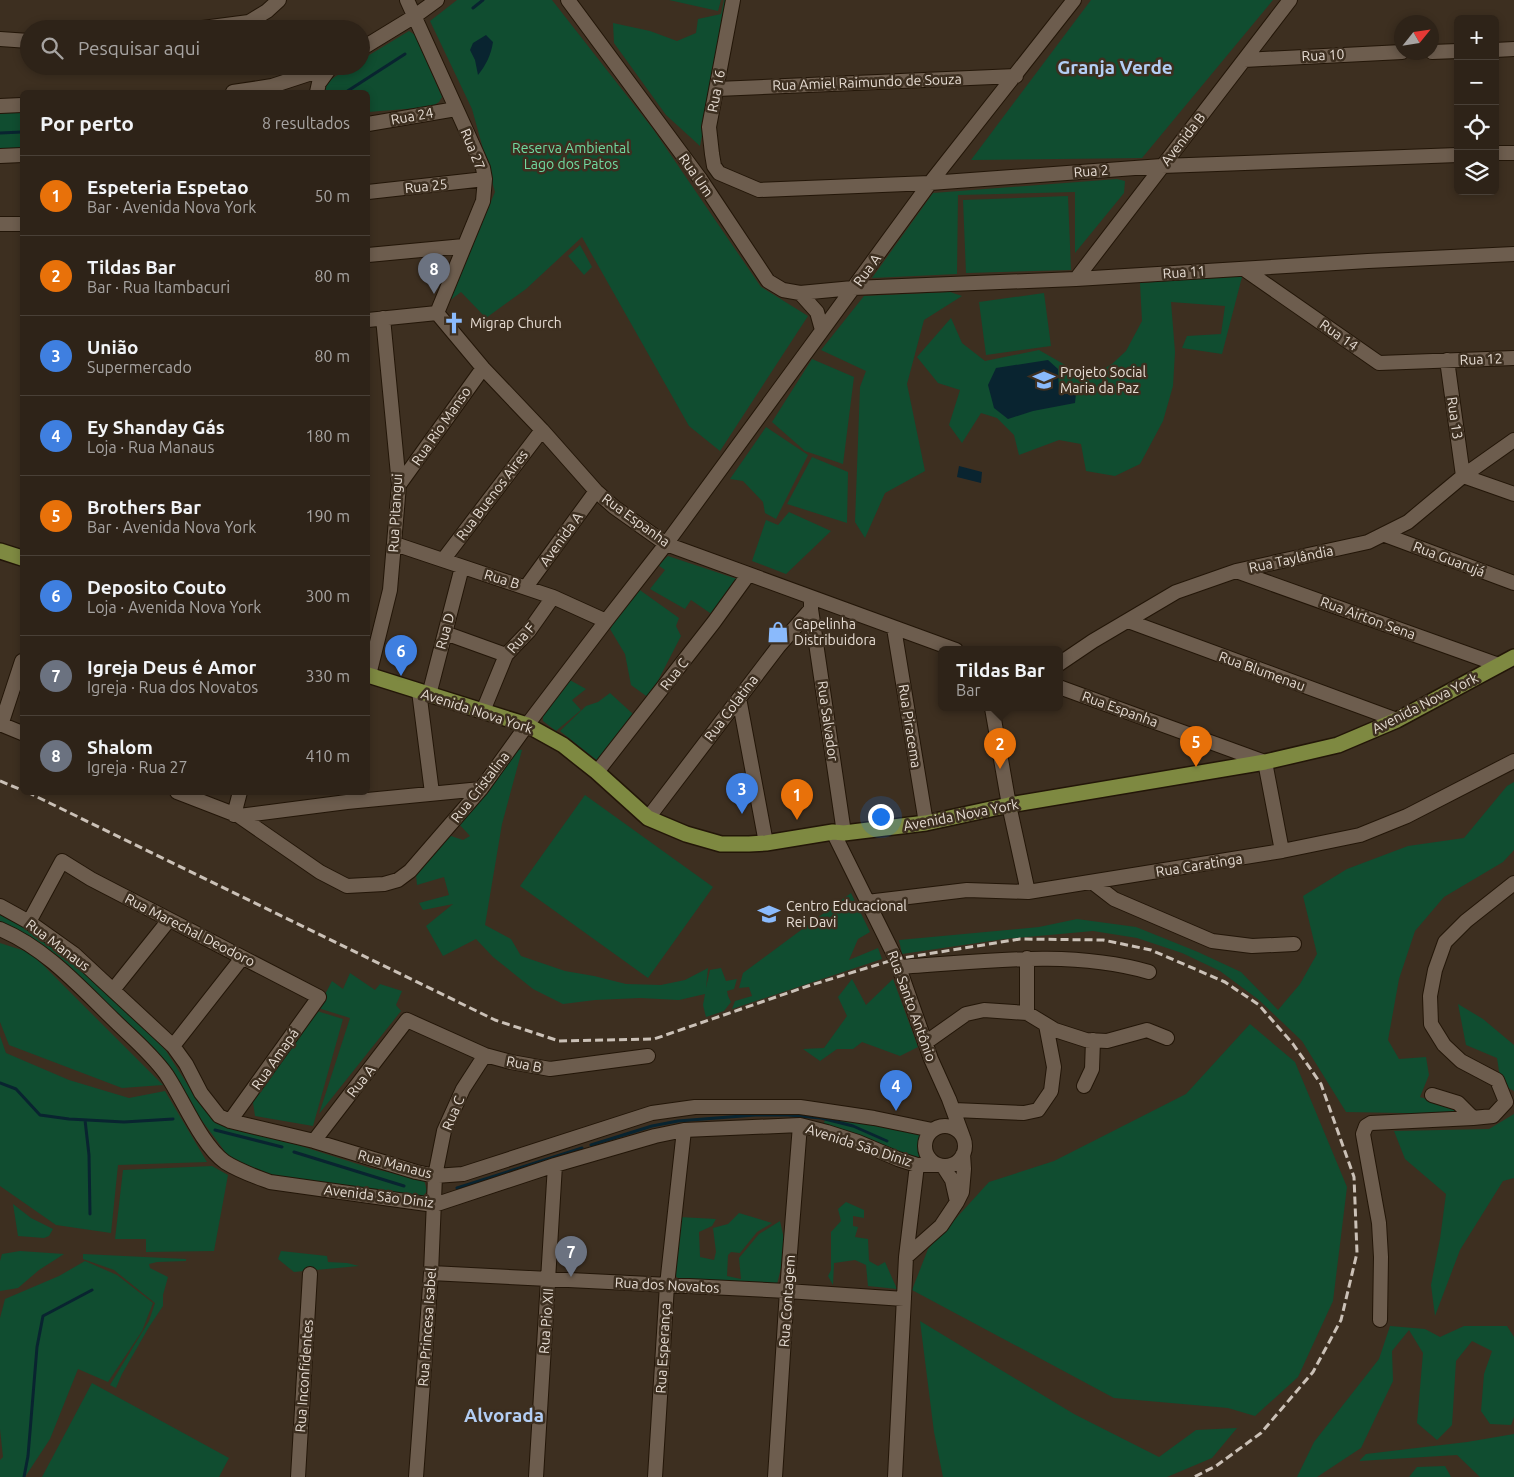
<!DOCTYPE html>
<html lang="pt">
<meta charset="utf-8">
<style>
:root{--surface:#2e2318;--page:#3a2f25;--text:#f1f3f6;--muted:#a7a4a2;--line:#494037;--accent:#ea580c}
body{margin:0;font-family:Ubuntu,sans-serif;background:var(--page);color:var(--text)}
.controls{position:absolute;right:15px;top:15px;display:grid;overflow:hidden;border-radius:8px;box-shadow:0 2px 8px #0003}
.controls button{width:45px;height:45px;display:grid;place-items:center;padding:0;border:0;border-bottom:1px solid var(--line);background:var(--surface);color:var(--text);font:25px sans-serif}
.compass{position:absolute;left:1394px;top:15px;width:45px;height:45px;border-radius:50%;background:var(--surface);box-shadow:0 2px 8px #0003;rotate:60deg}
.you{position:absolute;left:880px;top:816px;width:18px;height:18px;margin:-12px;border:4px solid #fff;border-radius:50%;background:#1a73e8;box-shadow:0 0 0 8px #1a73e833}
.badge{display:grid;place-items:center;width:32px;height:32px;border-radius:50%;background:var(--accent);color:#fff;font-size:16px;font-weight:700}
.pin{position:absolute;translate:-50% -41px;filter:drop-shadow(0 1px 2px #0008)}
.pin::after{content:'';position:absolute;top:26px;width:18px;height:15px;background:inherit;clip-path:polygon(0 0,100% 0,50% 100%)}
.popup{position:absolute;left:938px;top:646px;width:125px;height:65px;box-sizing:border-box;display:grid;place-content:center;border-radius:8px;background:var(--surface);filter:drop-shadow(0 1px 4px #0005);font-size:16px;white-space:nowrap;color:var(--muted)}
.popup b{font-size:19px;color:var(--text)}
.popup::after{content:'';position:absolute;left:50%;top:100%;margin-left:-10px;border:10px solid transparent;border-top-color:var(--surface)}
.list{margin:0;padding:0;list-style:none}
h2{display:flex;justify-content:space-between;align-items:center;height:65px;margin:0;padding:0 20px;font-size:21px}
h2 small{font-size:16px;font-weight:400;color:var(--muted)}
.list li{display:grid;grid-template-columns:32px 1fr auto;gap:15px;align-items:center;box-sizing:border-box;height:80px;padding:0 20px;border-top:1px solid var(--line)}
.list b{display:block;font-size:19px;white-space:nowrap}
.list p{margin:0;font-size:16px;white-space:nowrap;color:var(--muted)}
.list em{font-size:16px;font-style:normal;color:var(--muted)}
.icon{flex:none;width:28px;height:28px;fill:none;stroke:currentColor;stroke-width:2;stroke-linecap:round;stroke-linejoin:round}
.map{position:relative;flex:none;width:1514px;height:1477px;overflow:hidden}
.search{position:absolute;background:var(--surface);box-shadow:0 2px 8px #0003;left:20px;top:20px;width:350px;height:55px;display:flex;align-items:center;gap:12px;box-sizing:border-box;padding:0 18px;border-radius:28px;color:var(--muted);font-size:19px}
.panel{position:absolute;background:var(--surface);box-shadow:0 2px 8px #0003;left:20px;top:90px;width:350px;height:705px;border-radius:8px}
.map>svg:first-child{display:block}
.green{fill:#104d30}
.water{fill:#092430}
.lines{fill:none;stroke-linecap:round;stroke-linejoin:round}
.stream{stroke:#092430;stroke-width:3}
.minor-casing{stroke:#231608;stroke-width:16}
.major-casing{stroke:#231608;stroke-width:18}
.minor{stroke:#6d5d4e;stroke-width:14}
.major{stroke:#7e8941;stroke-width:15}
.rail{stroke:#cbc1b7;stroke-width:3;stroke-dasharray:8 4;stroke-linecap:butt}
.labels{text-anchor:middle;stroke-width:5;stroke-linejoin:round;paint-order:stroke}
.street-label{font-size:14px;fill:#e6dcd3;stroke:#3d2f20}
.park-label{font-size:14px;fill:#71dba1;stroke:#3d2f20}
.poi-label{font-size:14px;fill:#e6dcd3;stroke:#3d2f20;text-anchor:start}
.district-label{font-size:19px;font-weight:bold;fill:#b3cef4;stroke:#3d2f20}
</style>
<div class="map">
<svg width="1514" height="1477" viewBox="0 0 1514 1477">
<rect width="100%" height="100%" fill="#3d2f20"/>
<!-- green -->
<path class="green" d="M457,0H552L653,129L761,287L808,316L720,451L689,426L582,237L526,289L486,318L461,292L448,302L495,192L472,109L430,21Z
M669,0H721L718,11Z
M724,0H728L700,146L666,115L614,43L613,23L650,31L677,41L696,33L698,19L721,14Z
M1091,0H1273L1142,158L971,160Z
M409,31L415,35L442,97L439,102L431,107L368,112V92H322L327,82L352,66H361V60Z
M22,112V148L0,149V113Z
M1117,179L1125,181L1124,193L1075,253V192L958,195L957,274L872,278L933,193Z
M1068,196L1071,270L966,273L963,200Z
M580,245L592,267L584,275L568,256Z
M1239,276L1242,277L1222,354L1182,348L1187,336L1221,334L1225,306L1171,302L1175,352L1173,386L1163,421L1140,464L1115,476L1086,471L1081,444L1059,440L1019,455L1014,435L997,418L981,413L962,443L949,425L960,390L938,383L917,357L951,318L962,343L985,361L1039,350L1088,378L1112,364L1126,351L1142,321L1140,283Z
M950,292L962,296L924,320L907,384L925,471L885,493L865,538L855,522L860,387L866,371L821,350L864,296Z
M1044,293L1051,346L986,355L979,302Z
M812,359L854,377L843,464L805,451L772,422Z
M766,427L808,455L776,519L765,513L763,502L743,481L730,479Z
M812,457L848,472L847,523L787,504Z
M789,512L831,531L786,574L752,561L766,520L778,525Z
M668,556L737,579L713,615L691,600L685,609L650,589L665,570L658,565Z
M637,588L679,618L676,626L681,636L649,698L631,685L625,654L610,629Z
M568,679L586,689L572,700L581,710L556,731L543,721V711Z
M610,693L634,715L600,763L560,731L586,706L598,702Z
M516,749L522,750L502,824L485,925L511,939L521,956L565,971L594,976L626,984L661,985L685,980L708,968L706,988L710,970L721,968L726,981L737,979L734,989L727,991L728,996L731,1002L724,1011L706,1017L703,1005L705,994L679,1000L640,998L595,1000L563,1004L533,989L493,957L476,939L443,956L426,926L453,904L423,910L419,903L449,895L444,877L417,885L416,875L448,835L463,840L470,836L459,824Z
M1514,782V850L1503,862L1444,897L1415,931L1399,979L1388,1040L1399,1059L1426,1057L1429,1075L1420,1097L1453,1108L1458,1114L1346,1112L1302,1041L1259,1000L1220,971L1182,953L1137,938L1093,931L1004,939L902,954L899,940L1039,927L1077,919L1136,927L1198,952L1241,972L1278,1010L1300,984L1317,954L1303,896L1347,869L1408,846L1464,838L1507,786Z
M585,795L713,887L648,978L520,886Z
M851,893L870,932L858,939L849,960L878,948L882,959L732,1009L735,1001L752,996L749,987L739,988L743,973Z
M0,913L48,940L118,1001L166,1051L200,1104L228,1127L298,1145L370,1168L424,1180L427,1191L421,1199L276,1176L232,1161L194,1110L155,1049L57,959L0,922Z
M0,943L31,953L163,1085L122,1088L9,1045L0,1022Z
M350,973L375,990L380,984L402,991L396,1005L401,1011L319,1114L350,1018L318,1008L332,981L343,989Z
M852,979L866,1005L893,979L918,1047L900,1056L862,1042L853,1049H837L820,1061L803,1049L824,1048L847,1016L838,997Z
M1458,1004L1483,1019L1514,1045V1091L1501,1084L1497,1058L1466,1045Z
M317,1011L343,1019L313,1126L255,1116L252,1096Z
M1250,1024L1295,1062L1347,1187L1333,1301L1298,1377L1255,1416L1228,1408L1114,1398L912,1290L928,1249L989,1182L1054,1161L1186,1094Z
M0,1036L6,1053L69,1080L129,1098L165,1091L207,1162L118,1165L111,1233L56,1225L0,1186Z
M1514,1114V1178L1503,1181L1460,1250L1435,1316L1431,1285L1440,1239L1446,1194L1405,1159L1394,1131L1489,1129Z
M827,1116L923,1132L918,1146L920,1159L888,1149L853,1133L823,1125Z
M212,1166L228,1175L214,1251L146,1252V1239H115L123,1170Z
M846,1202L864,1210V1218L853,1216V1226L858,1227L855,1237L868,1239L869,1261L878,1266L885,1262L897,1289L868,1286L866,1265L855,1260L834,1263L833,1285L828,1276L831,1270V1232L841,1221L838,1209Z
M13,1204L31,1218L53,1229L49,1236L44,1238L18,1236Z
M739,1213L772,1223L757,1232L740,1253L731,1252L728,1255L727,1276L741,1279L739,1258L759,1234L780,1221L786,1248L777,1284L679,1279L672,1273L679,1217L716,1219L712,1226L699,1232L700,1257L714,1260L716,1252L713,1228L728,1224Z
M20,1251L64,1254L39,1270L18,1288L0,1291V1261L2,1254Z
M281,1251L327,1256L328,1262L347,1263L359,1266L294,1272L278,1259Z
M83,1254L186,1259V1261L157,1262L149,1264L150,1268L168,1277L163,1295V1306L149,1327L122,1374L116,1388L110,1385L149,1321L155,1303L114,1270L83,1259Z
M85,1261L117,1275L153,1303L142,1331L108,1382L78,1369L50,1439L25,1477H0V1460L3,1457L0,1429V1318L5,1299L59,1276Z
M920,1321L1074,1414L1159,1457L1196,1430L1237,1428L1212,1458L1167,1477H943L934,1432Z
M1390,1326L1425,1329L1440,1337L1464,1326H1507L1514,1337V1417L1511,1425L1490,1424L1481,1411L1484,1374L1492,1351L1472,1341L1456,1361L1452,1425L1437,1440L1417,1423L1423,1353L1409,1330L1392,1351L1393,1381L1361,1448L1317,1477H1297L1314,1442L1379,1359Z
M92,1383L229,1458L219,1477H42Z
M1514,1434V1477H1480L1457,1455L1359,1461L1366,1454L1467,1442Z
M1445,1466L1451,1477H1409L1417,1467Z"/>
<!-- water -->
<path class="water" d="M486,35L493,42C491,55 486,65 478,75L475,60L470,50L473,43Z
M1048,360L1058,369L1059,393L1076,394L1075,403L1033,411L1008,419L994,408L988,385L996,368Z
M959,466L982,472L981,483L957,477Z"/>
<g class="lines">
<!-- stream -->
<path class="stream" d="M473,8L483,0
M346,92L405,54
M0,133L22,132
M0,1083L16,1089L40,1115L69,1119L124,1122L173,1119
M85,1120L89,1155L90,1214
M215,1130L282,1147
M591,1145L652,1126L678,1121L755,1115H788L821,1118L853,1126L887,1141
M294,1152L404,1186
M457,1188L582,1148
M24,1477L28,1456L37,1347L43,1316L92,1290"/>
<!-- minor casing -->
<g class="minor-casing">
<path id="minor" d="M407,0L476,152L483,168L485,179L483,201L437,313
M568,0L701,180L768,281L783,290L800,293L853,288L1076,279L1368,261L1514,254
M733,0L709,127L712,154L714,166L719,173L759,190L930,183L1162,166L1458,155
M195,29L249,22L267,11L279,0
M0,39L29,41
M361,49L415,16L437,0
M1495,50L1514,49
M1432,52L1458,51
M1244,60L1402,52
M717,89L1016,76
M233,92L272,86L333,66
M317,92L319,83L330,68
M0,106L22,105
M368,124L456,109
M1495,153H1514
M0,156L22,155
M368,192L485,179
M0,224H22
M368,255L464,246
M1244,269L1379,363L1514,358
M1076,279L1290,0
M800,293L817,312L822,330
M437,313L483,368L542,430L596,491L614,507L666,544L956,650
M368,320L437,313
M1447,360L1463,476
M1463,476L1514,494
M399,485L483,368
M1385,535L1514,583
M395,544L553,597L606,621
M443,560L542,430
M1236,571L1499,665
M526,587L596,491
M811,609L844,833
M1128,621L1397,720
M894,628L926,823
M445,633L506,655
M1059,664L1093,641L1176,592L1236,571L1368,542L1408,522L1463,476L1514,440
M369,675L390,590L399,485L383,318
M1059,687L1265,762L1282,851
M419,691L432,793
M429,695L462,567
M739,698L766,843
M992,708L1009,805L1028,892
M483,711L506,655L529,631L553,597
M0,724L22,733
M1,725L22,661
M597,772L714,622L748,575
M177,792L239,816L347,802L481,789
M234,815L240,792
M239,816L320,872L347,886L384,884L398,880L410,871L481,789L527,725L606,621L666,544L930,183L1074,0
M648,818L778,647L811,609V599
M833,832L896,959L931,1059L949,1099L963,1137
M1092,882L1114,899L1212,941L1252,946L1294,944
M867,902L967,890L1028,892L1282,851L1360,835L1407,816L1514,761
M0,906L29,922L74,954L173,1046L186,1064L201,1093L219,1116L230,1121L314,1141L416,1172L435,1176L463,1174L652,1113L695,1107H800L874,1118L932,1130
M29,922L62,861L91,879L319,997L230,1121
M0,929C45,948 78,985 113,1019C130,1036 151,1053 166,1074C183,1099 201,1145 225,1162C239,1171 254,1176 270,1182L434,1205L555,1165L655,1136L684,1130L800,1125L827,1132L858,1142L898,1159L917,1165H938
M1027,958V1013
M899,967C982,962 1068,949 1149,972
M113,990L169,920
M925,1043L966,1014L984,1010L1027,1013L1055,1030L1086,1040L1107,1041L1147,1030L1167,1038
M173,1046L242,958
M1084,1086L1092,1069L1093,1040
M1432,1095L1458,1103L1473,1118L1493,1116L1506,1102L1497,1080L1461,1061L1444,1045L1431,1024L1430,996L1435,970L1445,942L1466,921L1514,883
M954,1110L1024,1113L1038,1110L1051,1091L1054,1067L1046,1025
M925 1146a20 20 0 1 1 40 0a20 20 0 1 1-40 0Z
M314,1141L407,1020L485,1055L511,1062L550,1069L648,1056
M943,1166L952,1180L957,1202
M906,1257L917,1165
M431,1273L787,1291L904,1299
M1380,1320L1381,1257L1379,1223L1363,1134L1366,1126L1371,1123L1473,1118
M298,1477L310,1274
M416,1477L431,1273L435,1176L444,1131L463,1089L485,1055
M536,1477L555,1165
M655,1477L667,1285L684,1130
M775,1477L787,1291L800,1125
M895,1477L906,1257L941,1226L957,1202L962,1192L964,1169L963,1154"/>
</g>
<!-- major casing -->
<g class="major-casing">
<path id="major" d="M0,551L22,558
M368,675L527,725L563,745L597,772L648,818L686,834L721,844H749L766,843L833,832L844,833L926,823L1009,805L1265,762L1338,745L1397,720L1514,657"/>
</g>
<!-- minor -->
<use href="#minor" class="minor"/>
<!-- major -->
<use href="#major" class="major"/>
<!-- rail -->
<path class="rail" d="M0,781L22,790
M27,792L495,1020L559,1041L654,1039L808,986L896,959L1020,939L1103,940L1151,950L1225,982L1259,1005L1293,1044L1321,1084L1354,1177L1357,1253L1341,1320L1313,1372L1261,1433L1216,1466L1194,1477"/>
</g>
<!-- icons -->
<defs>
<g id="church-bare" transform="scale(1.725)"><path d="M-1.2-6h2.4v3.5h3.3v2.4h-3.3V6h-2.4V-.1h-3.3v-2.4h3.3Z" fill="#8abafc" stroke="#3d2f20" stroke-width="2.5" paint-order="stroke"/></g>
<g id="school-bare" transform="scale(1.725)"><path d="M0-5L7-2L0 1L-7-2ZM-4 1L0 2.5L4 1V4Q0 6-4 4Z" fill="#8abafc" stroke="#3d2f20" stroke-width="2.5" paint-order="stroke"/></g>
<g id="shop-bare" transform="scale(1.725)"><path d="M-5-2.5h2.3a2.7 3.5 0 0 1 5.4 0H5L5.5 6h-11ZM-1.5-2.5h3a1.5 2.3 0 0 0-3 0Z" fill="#8abafc" stroke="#3d2f20" stroke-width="2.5" paint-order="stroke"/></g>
</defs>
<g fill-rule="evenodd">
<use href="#church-bare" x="454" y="323"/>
<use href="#school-bare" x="1044" y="380"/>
<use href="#shop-bare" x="778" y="632"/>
<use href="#school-bare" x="769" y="914"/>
</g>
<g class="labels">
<!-- street labels -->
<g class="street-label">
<text transform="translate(1323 55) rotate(-3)" y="5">Rua 10</text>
<text transform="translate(867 82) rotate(-2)" y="5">Rua Amiel Raimundo de Souza</text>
<text transform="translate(716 91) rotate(-79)" y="5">Rua 16</text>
<text transform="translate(412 116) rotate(-10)" y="5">Rua 24</text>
<text transform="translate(1183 139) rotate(-52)" y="5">Avenida B</text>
<text transform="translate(473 149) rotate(68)" y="5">Rua 27</text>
<text transform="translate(1091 171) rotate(-4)" y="5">Rua 2</text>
<text transform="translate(696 175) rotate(55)" y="5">Rua Um</text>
<text transform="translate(426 186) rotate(-6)" y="5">Rua 25</text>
<text transform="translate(867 270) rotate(-54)" y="5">Rua A</text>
<text transform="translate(1184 272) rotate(-4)" y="5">Rua 11</text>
<text transform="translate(1339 335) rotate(35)" y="5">Rua 14</text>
<text transform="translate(1481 359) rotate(-2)" y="5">Rua 12</text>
<text transform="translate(1455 418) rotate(82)" y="5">Rua 13</text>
<text transform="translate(441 426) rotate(-55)" y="5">Rua Rio Manso</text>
<text transform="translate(492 495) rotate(-53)" y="5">Rua Buenos Aires</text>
<text transform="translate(395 513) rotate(-87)" y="5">Rua Pitangui</text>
<text transform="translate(636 520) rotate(36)" y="5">Rua Espanha</text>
<text transform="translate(561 539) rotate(-54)" y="5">Avenida A</text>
<text transform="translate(1291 559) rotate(-12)" y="5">Rua Taylândia</text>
<text transform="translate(1449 559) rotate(21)" y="5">Rua Guarujá</text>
<text transform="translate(502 579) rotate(17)" y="5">Rua B</text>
<text transform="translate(1368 618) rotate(20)" y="5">Rua Airton Sena</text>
<text transform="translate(445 631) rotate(-75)" y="5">Rua D</text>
<text transform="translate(521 638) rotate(-49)" y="5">Rua F</text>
<text transform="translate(1262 671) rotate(20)" y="5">Rua Blumenau</text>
<text transform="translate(674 674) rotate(-52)" y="5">Rua C</text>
<text transform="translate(1425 703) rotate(-27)" y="5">Avenida Nova York</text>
<text transform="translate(731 708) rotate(-53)" y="5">Rua Colatina</text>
<text transform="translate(1120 709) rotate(20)" y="5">Rua Espanha</text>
<text transform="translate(477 711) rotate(18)" y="5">Avenida Nova York</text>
<text transform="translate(828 721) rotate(82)" y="5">Rua Salvador</text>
<text transform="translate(910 726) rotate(81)" y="5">Rua Piracema</text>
<text transform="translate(480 787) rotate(-52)" y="5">Rua Cristalina</text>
<text transform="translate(961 815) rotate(-11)" y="5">Avenida Nova York</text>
<text transform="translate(1199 865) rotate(-9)" y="5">Rua Caratinga</text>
<text transform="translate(190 930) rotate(27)" y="5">Rua Marechal Deodoro</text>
<text transform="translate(58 945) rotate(37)" y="5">Rua Manaus</text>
<text transform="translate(912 1006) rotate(70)" y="5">Rua Santo Antônio</text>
<text transform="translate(275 1059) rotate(-55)" y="5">Rua Amapá</text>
<text transform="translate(524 1064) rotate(11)" y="5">Rua B</text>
<text transform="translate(361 1081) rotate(-52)" y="5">Rua A</text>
<text transform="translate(453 1113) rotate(-67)" y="5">Rua C</text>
<text transform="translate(859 1145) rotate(18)" y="5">Avenida São Diniz</text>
<text transform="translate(395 1164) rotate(15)" y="5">Rua Manaus</text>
<text transform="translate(379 1196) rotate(7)" y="5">Avenida São Diniz</text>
<text transform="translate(667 1285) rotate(3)" y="5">Rua dos Novatos</text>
<text transform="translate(787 1301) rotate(-86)" y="5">Rua Contagem</text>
<text transform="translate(546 1321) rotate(-86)" y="5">Rua Pio XII</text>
<text transform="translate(427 1327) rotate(-86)" y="5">Rua Princesa Isabel</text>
<text transform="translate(663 1348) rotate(-87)" y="5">Rua Esperança</text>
<text transform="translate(304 1376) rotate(-86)" y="5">Rua Inconfidentes</text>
</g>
<!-- park labels -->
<g class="park-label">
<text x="571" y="153">Reserva Ambiental<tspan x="571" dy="16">Lago dos Patos</tspan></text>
</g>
<!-- poi labels -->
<g class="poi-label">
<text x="470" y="328">Migrap Church</text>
<text x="1060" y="377">Projeto Social<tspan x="1060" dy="16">Maria da Paz</tspan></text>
<text x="794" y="629">Capelinha<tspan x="794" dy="16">Distribuidora</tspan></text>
<text x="786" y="911">Centro Educacional<tspan x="786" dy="16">Rei Davi</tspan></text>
</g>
<!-- district labels -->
<g class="district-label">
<text x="1115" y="74">Granja Verde</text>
<text x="504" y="1422">Alvorada</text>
</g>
</g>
</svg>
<div class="controls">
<button>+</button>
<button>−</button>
<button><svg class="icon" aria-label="locate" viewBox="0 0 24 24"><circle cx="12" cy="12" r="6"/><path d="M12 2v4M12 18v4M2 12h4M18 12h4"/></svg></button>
<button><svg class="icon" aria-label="layers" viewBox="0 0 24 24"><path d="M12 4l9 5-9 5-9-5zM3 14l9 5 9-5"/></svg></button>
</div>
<svg class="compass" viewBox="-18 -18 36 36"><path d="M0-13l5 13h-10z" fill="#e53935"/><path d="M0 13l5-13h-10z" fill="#a7a4a2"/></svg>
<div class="you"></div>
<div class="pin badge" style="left:797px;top:820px;background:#e8710a">1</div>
<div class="pin badge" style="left:1000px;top:769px;background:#e8710a">2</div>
<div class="popup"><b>Tildas Bar</b>Bar</div>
<div class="pin badge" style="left:742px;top:814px;background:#3f7fe0">3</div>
<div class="pin badge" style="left:896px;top:1111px;background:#3f7fe0">4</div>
<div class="pin badge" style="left:1196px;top:767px;background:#e8710a">5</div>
<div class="pin badge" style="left:401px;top:676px;background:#3f7fe0">6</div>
<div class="pin badge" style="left:571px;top:1277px;background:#6b7280">7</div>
<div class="pin badge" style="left:434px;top:294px;background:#6b7280">8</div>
<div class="search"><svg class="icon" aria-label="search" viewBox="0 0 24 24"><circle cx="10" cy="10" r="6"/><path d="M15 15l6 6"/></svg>Pesquisar aqui</div>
<section class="panel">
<h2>Por perto<small>8 resultados</small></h2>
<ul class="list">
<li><span class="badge" style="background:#e8710a">1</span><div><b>Espeteria Espetao</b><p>Bar · Avenida Nova York</p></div><em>50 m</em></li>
<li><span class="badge" style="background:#e8710a">2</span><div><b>Tildas Bar</b><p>Bar · Rua Itambacuri</p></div><em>80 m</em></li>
<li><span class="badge" style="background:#3f7fe0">3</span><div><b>União</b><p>Supermercado</p></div><em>80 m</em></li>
<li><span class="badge" style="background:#3f7fe0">4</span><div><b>Ey Shanday Gás</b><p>Loja · Rua Manaus</p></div><em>180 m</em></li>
<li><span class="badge" style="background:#e8710a">5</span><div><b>Brothers Bar</b><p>Bar · Avenida Nova York</p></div><em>190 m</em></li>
<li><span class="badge" style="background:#3f7fe0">6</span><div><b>Deposito Couto</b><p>Loja · Avenida Nova York</p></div><em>300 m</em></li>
<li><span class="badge" style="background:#6b7280">7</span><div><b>Igreja Deus é Amor</b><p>Igreja · Rua dos Novatos</p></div><em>330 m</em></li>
<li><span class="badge" style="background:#6b7280">8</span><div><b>Shalom</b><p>Igreja · Rua 27</p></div><em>410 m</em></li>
</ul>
</section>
</div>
